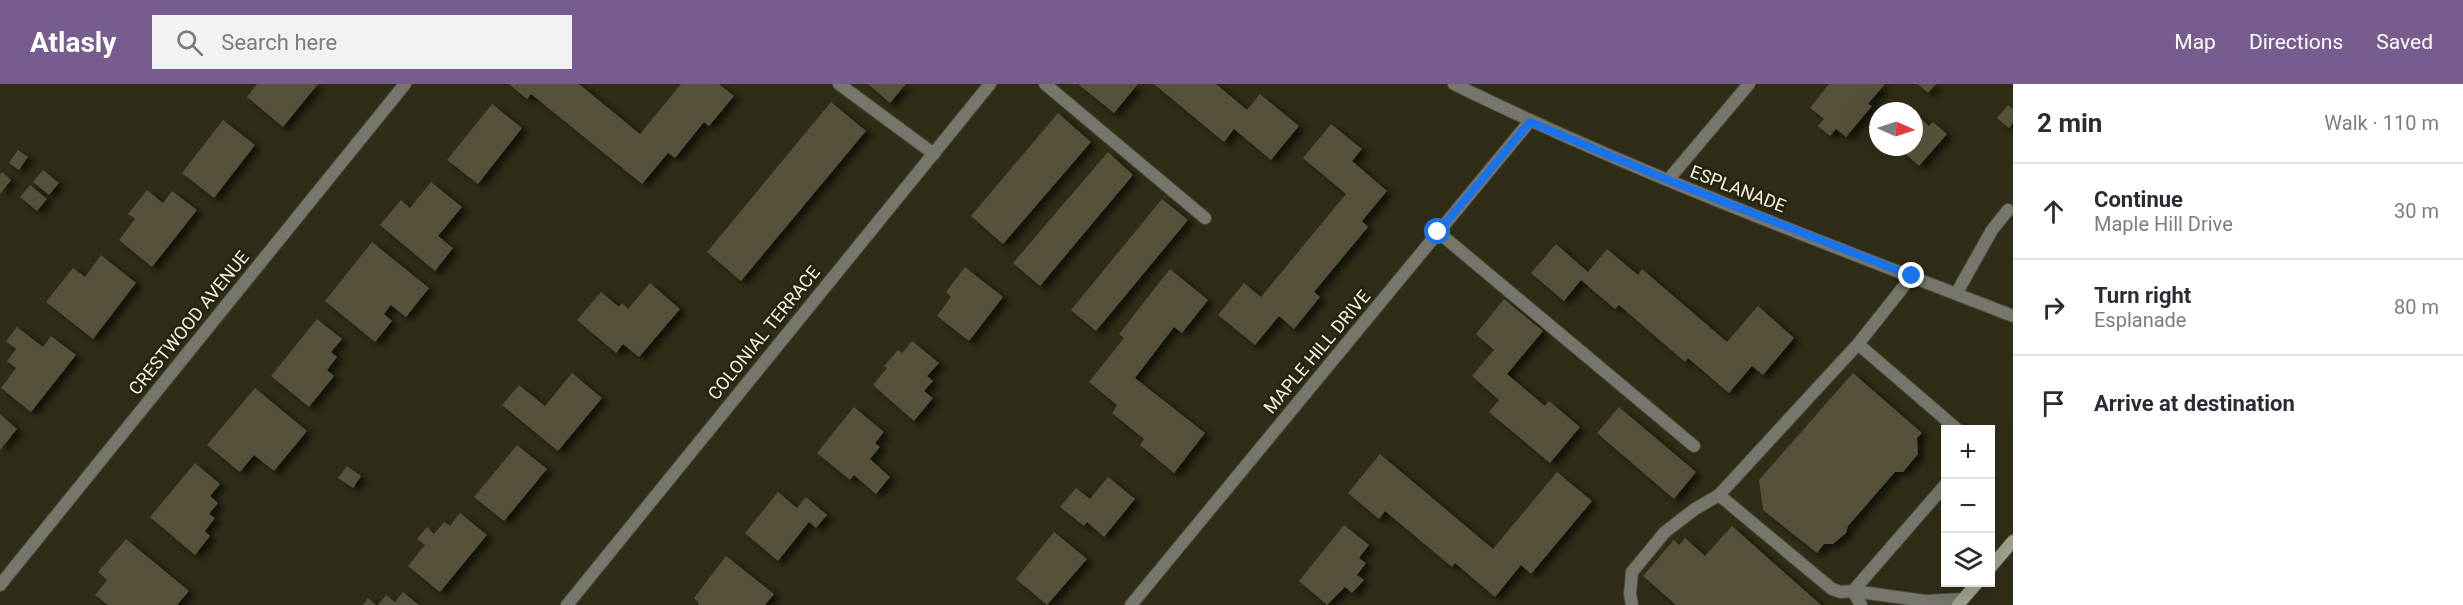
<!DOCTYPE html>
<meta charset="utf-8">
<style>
:root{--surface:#fff;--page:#f2f2f3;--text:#2b2b33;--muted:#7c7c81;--line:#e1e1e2;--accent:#775d8d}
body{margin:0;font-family:Roboto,sans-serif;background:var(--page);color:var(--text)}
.controls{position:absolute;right:18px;bottom:18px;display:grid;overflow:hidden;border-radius:0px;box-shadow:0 6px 24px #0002}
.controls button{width:54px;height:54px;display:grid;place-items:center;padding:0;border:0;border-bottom:2px solid var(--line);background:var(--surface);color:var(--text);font:30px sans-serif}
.compass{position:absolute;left:1869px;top:18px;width:54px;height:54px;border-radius:50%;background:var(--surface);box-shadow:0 6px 24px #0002;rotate:93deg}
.stop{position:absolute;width:18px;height:18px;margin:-14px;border:4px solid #1a73e8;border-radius:50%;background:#fff}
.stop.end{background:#1a73e8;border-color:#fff;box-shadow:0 2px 6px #0008}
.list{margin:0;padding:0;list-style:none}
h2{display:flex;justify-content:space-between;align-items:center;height:78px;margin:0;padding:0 24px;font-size:26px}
h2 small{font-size:20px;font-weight:400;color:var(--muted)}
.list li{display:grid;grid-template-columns:39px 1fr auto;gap:18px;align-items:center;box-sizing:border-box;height:96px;padding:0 24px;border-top:2px solid var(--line)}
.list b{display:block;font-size:22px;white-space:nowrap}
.list p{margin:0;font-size:20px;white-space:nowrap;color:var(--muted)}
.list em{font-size:20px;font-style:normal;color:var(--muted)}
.icon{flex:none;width:33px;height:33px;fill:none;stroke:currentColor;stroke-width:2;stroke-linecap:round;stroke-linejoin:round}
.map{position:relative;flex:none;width:2013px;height:521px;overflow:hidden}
header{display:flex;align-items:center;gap:36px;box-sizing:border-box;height:84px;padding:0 30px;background:var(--accent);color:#fff}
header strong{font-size:28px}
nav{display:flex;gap:33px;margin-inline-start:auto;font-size:21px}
.search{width:420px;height:54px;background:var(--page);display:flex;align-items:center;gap:15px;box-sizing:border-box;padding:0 21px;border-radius:0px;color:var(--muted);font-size:22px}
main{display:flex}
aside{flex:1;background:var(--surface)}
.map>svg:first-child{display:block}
.building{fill:#54513b;filter:url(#shadow)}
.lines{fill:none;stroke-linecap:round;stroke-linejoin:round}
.lane-casing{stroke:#4b4934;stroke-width:14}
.street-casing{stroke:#4b4934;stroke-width:14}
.secondary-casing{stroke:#4b4934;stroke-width:14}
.lane{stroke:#77766c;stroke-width:12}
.street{stroke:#77766c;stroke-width:12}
.secondary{stroke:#a2a090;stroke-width:12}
.route{stroke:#1a73e8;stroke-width:8}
.labels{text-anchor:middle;stroke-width:5;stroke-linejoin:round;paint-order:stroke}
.street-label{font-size:18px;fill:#f5f3e6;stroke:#26230e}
</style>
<header>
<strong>Atlasly</strong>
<div class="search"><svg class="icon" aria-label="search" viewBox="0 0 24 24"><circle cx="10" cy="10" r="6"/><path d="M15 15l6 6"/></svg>Search here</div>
<nav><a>Map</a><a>Directions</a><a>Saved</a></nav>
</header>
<main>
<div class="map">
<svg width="2013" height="521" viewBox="0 0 2013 521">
<defs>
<filter id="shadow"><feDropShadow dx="6" dy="4" stdDeviation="3" flood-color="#0009"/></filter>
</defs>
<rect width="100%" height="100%" fill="#2f2d17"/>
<!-- building -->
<path class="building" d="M257,0H318L283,43L247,13Z
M509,0H579L640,50L681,0H719L734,12L709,42L704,38L675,74L668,69L642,100L531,10L527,15Z
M868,0H906L890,19Z
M1078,0H1138L1114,29Z
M1154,0H1216L1247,26L1260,10L1299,42L1271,76L1234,45L1224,58Z
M1829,0H1885L1868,20L1872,22L1846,53L1836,45L1830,52L1818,42L1824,35L1810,24Z
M1918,0H1936L1928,9Z
M831,18L866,47L741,197L707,168Z
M492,20L522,44L478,100L447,76Z
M2008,21L2013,25V39L2009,44L1997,34Z
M1914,28L1929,42L1933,38L1947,50L1919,82L1898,63H1914Z
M1058,29L1091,58L1003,160L971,132Z
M223,36L255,61L214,114L182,89Z
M1331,40L1362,65L1352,77L1387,107L1362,137L1368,143L1314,208L1320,213L1294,245L1279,232L1255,261L1218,231L1244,199L1261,213L1346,110L1303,74Z
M18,66L28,73L19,86L9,79Z
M1108,68L1133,91L1040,202L1013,179Z
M43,86L59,99L49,111L33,98Z
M2,88L11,96L0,110V91Z
M431,98L462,123L438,152L453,164L435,187L380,141L401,116L410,124Z
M30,101L47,115L37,127L20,113Z
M147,106L163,119L172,107L197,126L152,183L119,156L135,135L128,130Z
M1162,115L1188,136L1096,247L1071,226Z
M372,158L429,204L406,233L391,221L384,230L392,237L375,258L325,217Z
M1556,160L1588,188L1607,165L1638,191L1642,185L1727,258L1758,222L1794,254L1763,291L1752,282L1729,309L1688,274L1685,278L1619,221L1615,225L1581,196L1564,217L1531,189Z
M101,171L136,199L93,255L46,218L73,184L85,193Z
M965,183L1003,213L969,257L937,232L951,213L946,208Z
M1170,185L1208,216L1182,249L1174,243L1135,294L1205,349L1174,389L1140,361L1144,355L1112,329L1117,321L1089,298L1124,254L1119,250Z
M650,199L680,225L639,273L623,260L616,269L577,236L601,208L619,223L622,219L628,225Z
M1504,215L1543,247L1507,290L1545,322L1549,317L1580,343L1550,379L1489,328L1499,316L1472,292L1494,266L1476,250Z
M317,235L342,255L331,268L337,273L327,286L334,292L309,323L271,292Z
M17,243L43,263L51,252L76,271L31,328L1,304L16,284L7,277L16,265L6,257Z
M912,257L939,279L927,292L933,297L924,307L933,314L914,337L873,301L887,284L884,282L898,266L902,269Z
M572,289L602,314L558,367L502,321L519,301L545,322Z
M1853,289L1922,349L1917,354L1918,370L1903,388H1895L1848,442L1846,449L1833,460H1824L1817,469L1763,426L1759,396Z
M255,304L307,347L274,387L254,371L240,388L207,361Z
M854,323L884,348L875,359L880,363L870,375L890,393L876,410L854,391L850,396L817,369Z
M1619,323L1696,388L1674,415L1597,349Z
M0,330L17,345L0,366Z
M517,361L547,385L504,437L474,413Z
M1380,370L1493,465L1557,388L1592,417L1531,490L1521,481L1495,513L1455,479L1452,483L1385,427L1379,435L1348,409Z
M195,379L220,400L210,412L218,419L209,430L215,434L205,447L210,452L195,471L150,433Z
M347,382L361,392L353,404L338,394Z
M1108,393L1135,415L1104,453L1087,438L1084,442L1060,423L1076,404L1090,415Z
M778,408L797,424L806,413L827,431L816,444L809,438L778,477L745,449Z
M460,429L487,451L440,508L408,482L425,461L417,455L427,443L434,450L444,438L450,442Z
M1344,441L1369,461L1359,474L1366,479L1357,491L1364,496L1352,509L1345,503L1327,521L1299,497Z
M1732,442L1821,521H1676L1643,492L1674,456L1679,461L1685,454L1705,472Z
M1054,448L1087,475L1047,521L1016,495Z
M126,455L189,507L177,521H108L95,511L107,496L98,488Z
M726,472L774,510L765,521H698L699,519L694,514Z
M403,508L419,521H378L386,511L395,518Z
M368,514L376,521H363Z"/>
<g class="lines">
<!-- lane casing -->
<g class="lane-casing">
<path id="lane" d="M839,0L934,70
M1045,0L1205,134
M1438,148L1694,362
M1912,192L1858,260L1958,346
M1956,210L1992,146L2008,126
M1719,411L1832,505L1841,508L1853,507L1925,517L1963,515
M1853,507L1946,400
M1853,507L1861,521
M1632,521L1630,510L1632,488L1665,448L1695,425L1719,411L1858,260"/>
</g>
<!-- street casing -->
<g class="street-casing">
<path id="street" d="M1454,0C1635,89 1825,159 2013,232
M1668,96L1749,0
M0,501L405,0
M567,521L990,0
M1131,521L1530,37"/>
</g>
<!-- secondary casing -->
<g class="secondary-casing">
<path id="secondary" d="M1990,484L2013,457
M1958,521L1978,498"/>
</g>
<!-- lane -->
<use href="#lane" class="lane"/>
<!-- street -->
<use href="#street" class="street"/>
<!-- secondary -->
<use href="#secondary" class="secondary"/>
</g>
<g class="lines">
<!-- route -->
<path class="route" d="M1438,148L1530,38L1668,96L1912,192"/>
</g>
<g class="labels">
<!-- street labels -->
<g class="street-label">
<text transform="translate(1738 105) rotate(21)" y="6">ESPLANADE</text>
<text transform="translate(189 239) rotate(-51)" y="6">CRESTWOOD AVENUE</text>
<text transform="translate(764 249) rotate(-51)" y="6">COLONIAL TERRACE</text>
<text transform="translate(1317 268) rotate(-50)" y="6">MAPLE HILL DRIVE</text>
</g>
</g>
</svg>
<div class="controls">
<button>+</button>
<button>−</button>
<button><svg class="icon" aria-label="layers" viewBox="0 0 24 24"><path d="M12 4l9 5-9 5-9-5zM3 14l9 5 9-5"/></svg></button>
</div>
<svg class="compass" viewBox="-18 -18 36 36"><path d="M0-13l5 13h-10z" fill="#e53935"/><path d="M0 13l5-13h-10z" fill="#7c7c81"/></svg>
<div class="stop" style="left:1438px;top:148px"></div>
<div class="stop end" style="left:1912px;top:192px"></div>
</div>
<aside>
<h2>2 min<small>Walk · 110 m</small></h2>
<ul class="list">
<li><svg class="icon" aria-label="ahead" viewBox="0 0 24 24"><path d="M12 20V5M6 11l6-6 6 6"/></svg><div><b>Continue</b><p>Maple Hill Drive</p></div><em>30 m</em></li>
<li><svg class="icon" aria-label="right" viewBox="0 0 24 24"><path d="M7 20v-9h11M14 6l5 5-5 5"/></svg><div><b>Turn right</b><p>Esplanade</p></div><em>80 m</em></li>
<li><svg class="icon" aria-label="arrive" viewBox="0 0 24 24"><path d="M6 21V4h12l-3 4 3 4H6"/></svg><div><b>Arrive at destination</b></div></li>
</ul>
</aside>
</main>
